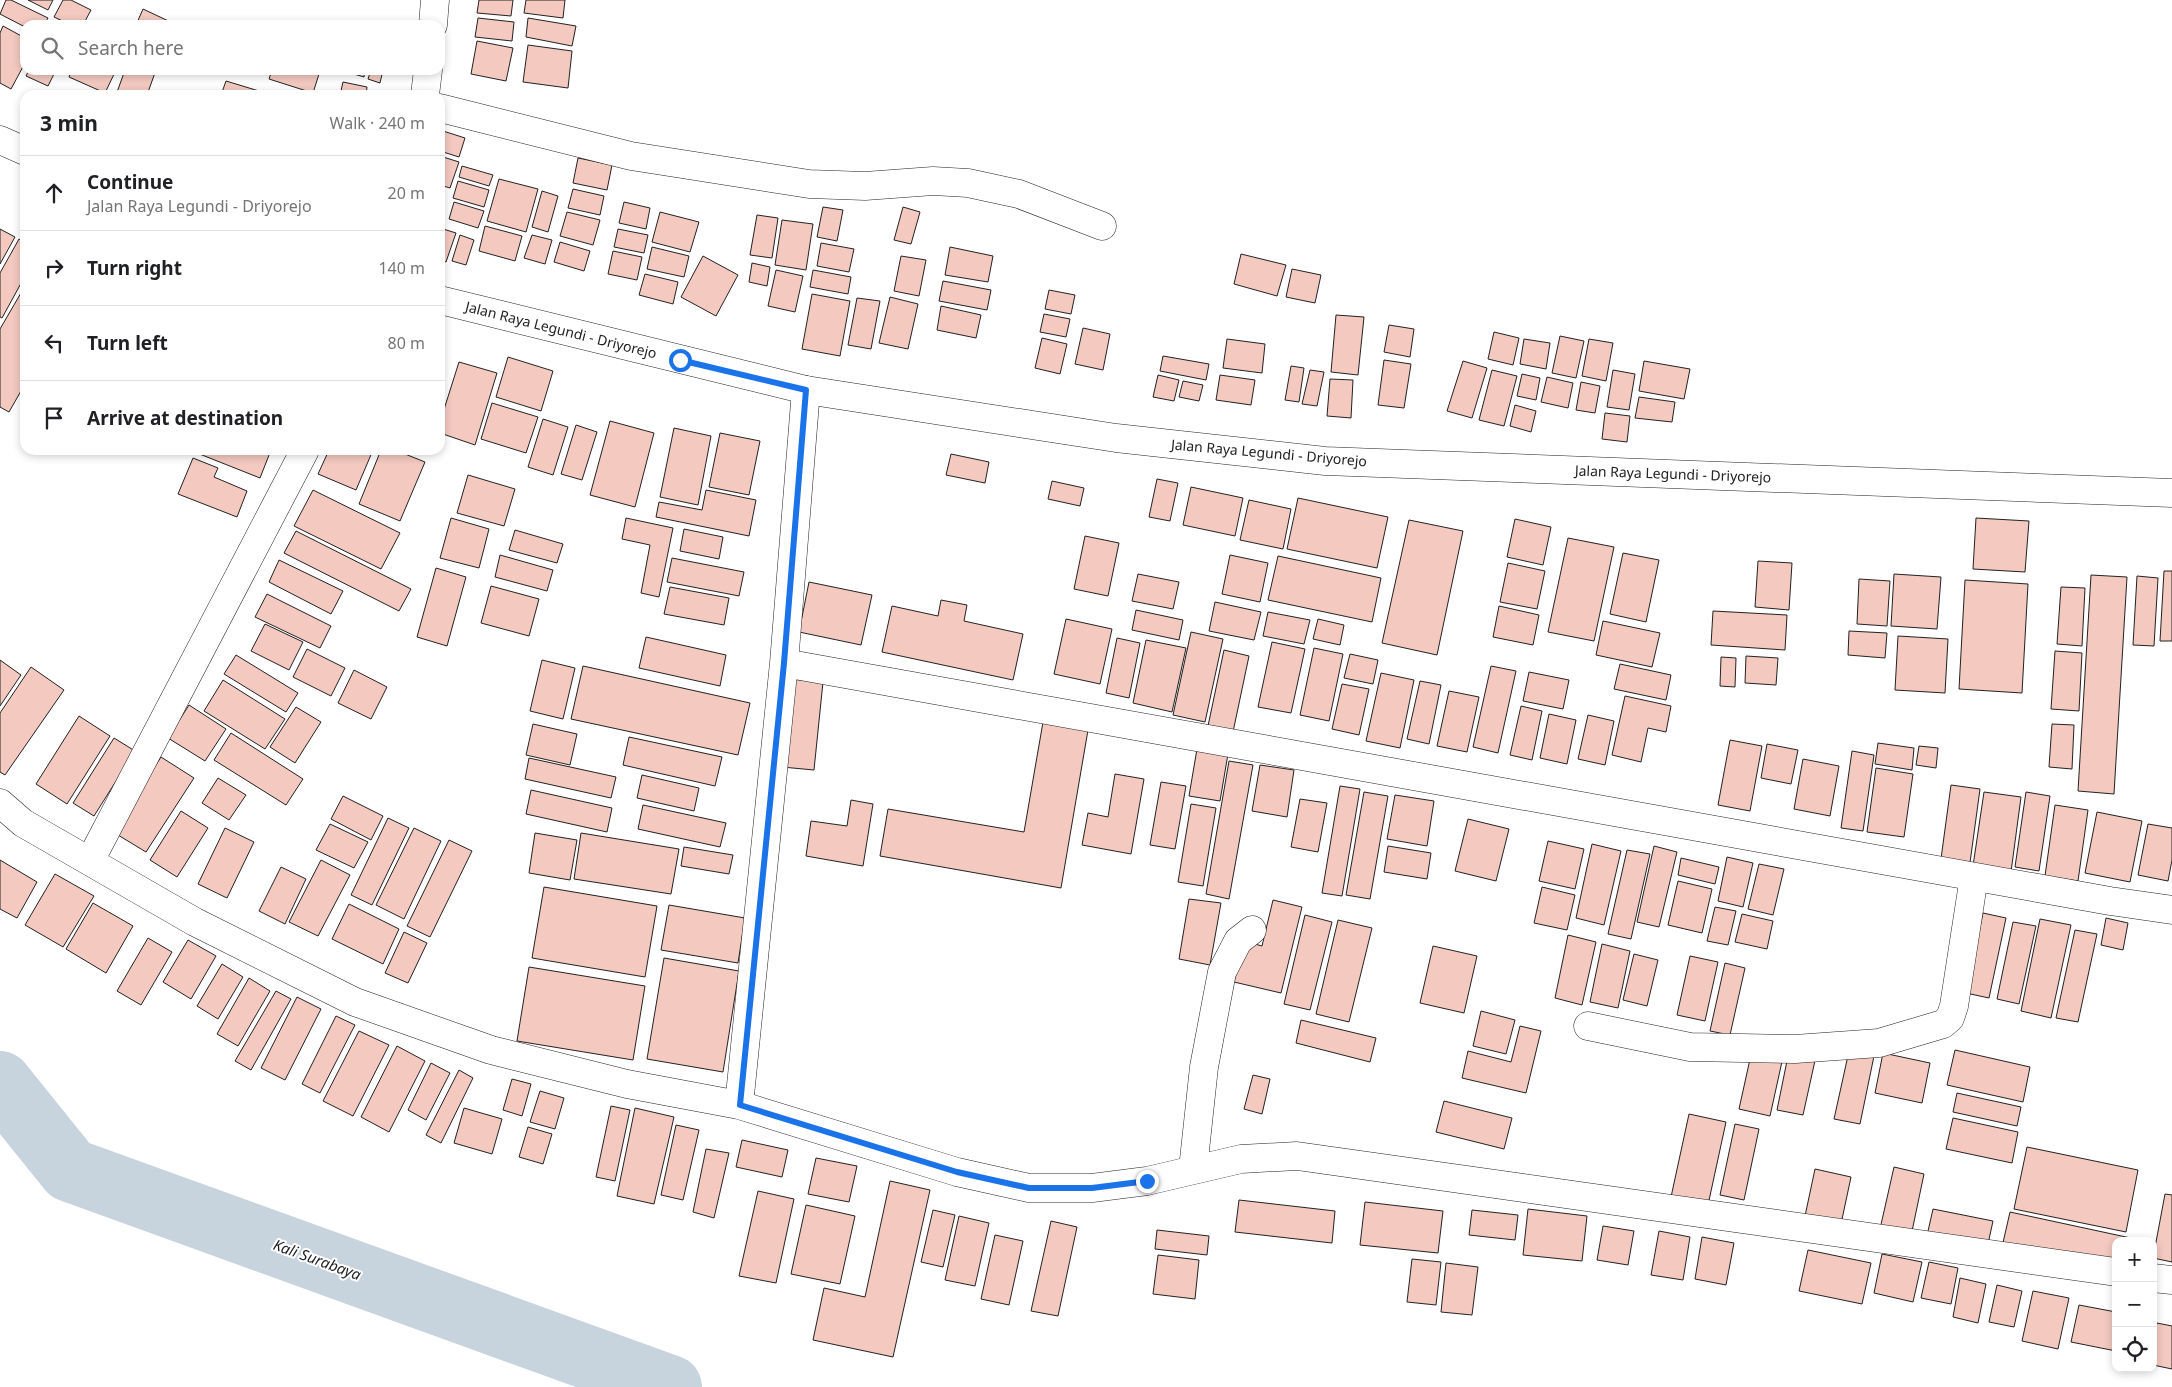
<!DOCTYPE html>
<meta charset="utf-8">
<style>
:root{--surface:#fff;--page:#f6f6f6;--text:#202124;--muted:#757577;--line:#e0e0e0}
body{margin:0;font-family:"Noto Sans",sans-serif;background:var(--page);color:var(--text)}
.controls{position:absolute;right:15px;bottom:15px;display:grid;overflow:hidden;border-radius:10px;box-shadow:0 2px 8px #0003}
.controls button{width:45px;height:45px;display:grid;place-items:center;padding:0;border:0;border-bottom:1px solid var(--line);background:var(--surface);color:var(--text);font:25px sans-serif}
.stop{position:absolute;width:15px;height:15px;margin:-11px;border:4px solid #1a73e8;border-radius:50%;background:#fff}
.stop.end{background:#1a73e8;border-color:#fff;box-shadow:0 1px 5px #0008}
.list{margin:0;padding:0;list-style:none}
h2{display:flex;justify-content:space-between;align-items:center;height:65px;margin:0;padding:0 20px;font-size:21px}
h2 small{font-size:16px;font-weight:400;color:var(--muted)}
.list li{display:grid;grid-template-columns:32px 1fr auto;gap:15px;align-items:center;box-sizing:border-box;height:75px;padding:0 20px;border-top:1px solid var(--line)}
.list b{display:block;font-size:19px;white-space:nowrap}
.list p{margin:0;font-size:16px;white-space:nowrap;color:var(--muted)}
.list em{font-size:16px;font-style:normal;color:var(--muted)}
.icon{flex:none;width:28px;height:28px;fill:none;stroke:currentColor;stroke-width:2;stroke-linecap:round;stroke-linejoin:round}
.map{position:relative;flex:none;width:2172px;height:1387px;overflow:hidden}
.search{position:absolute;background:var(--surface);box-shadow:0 2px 8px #0003;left:20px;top:20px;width:425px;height:55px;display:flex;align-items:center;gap:12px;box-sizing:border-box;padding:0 18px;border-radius:15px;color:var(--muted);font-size:19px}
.panel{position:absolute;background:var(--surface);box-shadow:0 2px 8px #0003;left:20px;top:90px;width:425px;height:365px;border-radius:15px}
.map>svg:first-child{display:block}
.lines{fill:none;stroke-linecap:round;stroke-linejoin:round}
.river{stroke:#c7d3dd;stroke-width:64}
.building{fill:#f3c9c0;stroke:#222}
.street-casing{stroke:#222;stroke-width:29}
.primary-casing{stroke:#222;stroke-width:29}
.street{stroke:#fff;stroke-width:28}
.primary{stroke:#fff;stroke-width:28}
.route{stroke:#1a73e8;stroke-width:6}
.labels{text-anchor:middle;stroke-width:4;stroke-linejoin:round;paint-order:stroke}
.street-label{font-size:14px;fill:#222;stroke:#fff}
.water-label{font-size:15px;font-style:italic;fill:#222;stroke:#fff}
</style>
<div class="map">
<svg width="2172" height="1387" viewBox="0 0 2172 1387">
<rect width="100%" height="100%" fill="#fff"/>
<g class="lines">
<!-- river -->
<path class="river" d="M0,1083L70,1170L670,1387"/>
</g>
<!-- building -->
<path class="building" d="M6,0H11L48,18L44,25H25V27L0,14Z
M28,0H53L48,10Z
M63,0H71L91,10L83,25H71L54,17Z
M479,0H513L511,16L477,13Z
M526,0H565L563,18L524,13Z
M143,9L177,25H136Z
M478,18L514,22L512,41L475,37Z
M528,18L576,26L572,46L526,37Z
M3,26L25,38V63L11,89L0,83V33Z
M477,41L513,48L506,81L471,74Z
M528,45L572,51L568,88L523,82Z
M29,70H56L48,86L26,76Z
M72,70H116L105,93L69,77Z
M125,70H156L147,95H116Z
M272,70H306L319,74L313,93L269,79Z
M340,70H365L364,77Z
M371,70H383L380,83L368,79Z
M226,81L259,91L258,95H221Z
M343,82L367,87L366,95H340Z
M440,130L465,138L459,157L440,151Z
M440,156L459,162L450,188L440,185Z
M578,158L612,165L607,190L573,183Z
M462,166L493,175L489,186L459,177Z
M499,179L538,189L526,232L487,221Z
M458,181L489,190L484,207L453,198Z
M573,189L604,196L600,215L568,208Z
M542,191L558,196L548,232L532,227Z
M454,202L484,211L478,228L449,219Z
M624,202L650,208L646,229L619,223Z
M823,207L843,210L837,241L817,237Z
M903,207L920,212L911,244L894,240Z
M567,212L600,220L593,245L560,236Z
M660,212L699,222L690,252L652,242Z
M757,215L778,218L772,258L750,255Z
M782,220L813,224L806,270L775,265Z
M485,226L522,236L515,261L479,251Z
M440,228L456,233L446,262L440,260Z
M0,229L15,237L0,264Z
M618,229L648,235L644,253L614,247Z
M460,235L474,240L466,265L452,261Z
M532,235L552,240L545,264L524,258Z
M19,239L25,243V276L2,318L0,317V273Z
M560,242L590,251L584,271L554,262Z
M821,243L854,249L849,272L817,266Z
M652,247L689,256L684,277L647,269Z
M950,247L993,256L988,282L945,275Z
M613,251L642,257L637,280L608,274Z
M1241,254L1286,265L1277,296L1234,284Z
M703,256L738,275L716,316L681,297Z
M901,256L926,260L919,296L894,291Z
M752,263L770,267L767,286L749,282Z
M1292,269L1321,275L1315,303L1286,297Z
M776,270L803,276L795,312L768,306Z
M813,270L851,277L848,294L810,287Z
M645,274L678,282L673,304L639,295Z
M943,281L991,290L987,310L939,301Z
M25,286V384L9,412L0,407V329Z
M1049,290L1075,295L1071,314L1045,309Z
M812,294L850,301L840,356L802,349Z
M890,297L918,304L908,349L879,343Z
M857,298L880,301L871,349L848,345Z
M941,306L981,315L976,338L937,330Z
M1044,314L1070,319L1066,337L1040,332Z
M1336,315L1364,317L1358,375L1331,372Z
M1389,325L1414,329L1410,357L1384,352Z
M1083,328L1110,334L1103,370L1075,364Z
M1494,332L1519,338L1513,365L1488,359Z
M1560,336L1584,341L1576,378L1552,373Z
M1042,338L1067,344L1060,374L1035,368Z
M1227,339L1265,344L1262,373L1223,368Z
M1524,339L1550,343L1546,369L1520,364Z
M1589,339L1613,343L1606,381L1582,376Z
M1163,356L1209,364L1206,380L1160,371Z
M508,357L553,371L541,411L496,397Z
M1384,360L1411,364L1404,408L1378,405Z
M1463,361L1487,368L1472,418L1447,411Z
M1644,361L1690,369L1684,399L1639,391Z
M459,362L497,373L475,445L440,433V422Z
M1291,366L1304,368L1299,402L1285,400Z
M1310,370L1324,372L1317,406L1302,404Z
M1492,370L1517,376L1504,426L1479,420Z
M1613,370L1635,374L1629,410L1607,407Z
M1522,374L1540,378L1536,400L1517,396Z
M1158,375L1179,380L1174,401L1153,397Z
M1220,375L1255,380L1251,405L1216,400Z
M1547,377L1573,383L1568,408L1541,402Z
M1330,379L1353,380L1351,418L1327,416Z
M1183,381L1203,385L1199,401L1179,397Z
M1581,382L1600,386L1595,413L1576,410Z
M1639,397L1675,402L1672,422L1635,418Z
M492,403L538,417L526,453L481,439Z
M1515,405L1536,411L1531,432L1510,426Z
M1605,413L1630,416L1627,442L1602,439Z
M543,419L568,427L553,475L528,467Z
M610,421L654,433L635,507L590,495Z
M576,425L597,432L582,480L561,474Z
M674,428L711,436L698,505L660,497Z
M720,433L760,441L749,495L709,487Z
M198,450H271L260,478L197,453Z
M329,450H373L356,490L318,474Z
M381,450H395L425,462L400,521L359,504Z
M951,454L989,462L985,483L946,475Z
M193,458L218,468L214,477L247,491L237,517L178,494Z
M468,475L515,489L504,526L457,513Z
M1157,479L1178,483L1170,521L1149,517Z
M1052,481L1084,488L1080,506L1048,499Z
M1191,487L1243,498L1235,536L1183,525Z
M313,490L400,533L381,569L294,526Z
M706,490L756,500L749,536L656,517L659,502L702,510Z
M1298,498L1388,517L1377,568L1287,549Z
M1249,500L1291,509L1283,549L1240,540Z
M451,518L489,529L479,568L440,558Z
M626,518L673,528L659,597L641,593L650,545L622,539Z
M1976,518L2029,521L2025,572L1973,569Z
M1515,519L1551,527L1543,565L1507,557Z
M1409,520L1463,531L1437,655L1382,643Z
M684,529L723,537L719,559L680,551Z
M515,530L563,544L557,563L509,550Z
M296,531L411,589L399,611L284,553Z
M1085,536L1119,543L1108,596L1074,589Z
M1568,538L1614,547L1594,641L1548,632Z
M1623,553L1659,560L1646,622L1610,614Z
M500,555L553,570L547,591L495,577Z
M1230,555L1268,563L1260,602L1222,594Z
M1278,556L1381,578L1372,622L1268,600Z
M672,558L744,572L739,596L667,582Z
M279,560L343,591L331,614L269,582Z
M1758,561L1792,563L1789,610L1755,607Z
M1508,563L1545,571L1537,609L1500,602Z
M436,568L466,577L447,646L417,637Z
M2164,571H2172V641H2160Z
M1138,574L1179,582L1173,609L1132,601Z
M1894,574L1941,577L1937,629L1891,626Z
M2091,575L2127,577L2114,794L2078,791Z
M2137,576L2158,578L2154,646L2133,645Z
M1859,579L1890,581L1887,626L1857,624Z
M1965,580L2028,584L2022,693L1959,689Z
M809,582L872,595L861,645L799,632Z
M491,586L539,599L529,636L481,623Z
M670,587L729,598L724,625L664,614Z
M2061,587L2085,588L2082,646L2057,644Z
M267,594L331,626L320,648L255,617Z
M941,600L967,605L964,621L1023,634L1013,680L882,652L892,606L938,616Z
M1215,602L1261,612L1254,640L1209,631Z
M1499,606L1539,615L1533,645L1493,637Z
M1136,610L1183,620L1179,640L1132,630Z
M1713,611L1787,615L1785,650L1711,645Z
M1268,612L1310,620L1304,644L1263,636Z
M1066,619L1112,629L1100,684L1054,674Z
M1318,619L1344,625L1340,645L1313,639Z
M1603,621L1660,633L1652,667L1596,655Z
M265,624L303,642L289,670L251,651Z
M1849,631L1887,633L1885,658L1848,655Z
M1191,632L1223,639L1205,722L1173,715Z
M1898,636L1948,639L1945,693L1895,690Z
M646,637L726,655L720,686L639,668Z
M1117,638L1140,643L1129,698L1106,693Z
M1146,640L1186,648L1172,712L1133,703Z
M1272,642L1305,649L1291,713L1258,707Z
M1314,648L1343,654L1329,721L1300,715Z
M307,649L345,668L331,696L293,677Z
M1224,650L1249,656L1233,732L1208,726Z
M2055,651L2082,653L2079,711L2051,709Z
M1350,654L1378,660L1373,684L1344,678Z
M236,655L298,693L286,712L224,674Z
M1746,656L1778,658L1776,685L1745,683Z
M1721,657L1736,658L1735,687L1720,686Z
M0,660L21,675L0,706Z
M542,660L575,668L563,719L530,711Z
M1620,664L1671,675L1666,700L1614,689Z
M583,666L750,703L738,755L571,719Z
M1491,666L1516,671L1498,753L1473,747Z
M31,667L64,690L5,775L0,772V713Z
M354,670L387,687L371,719L338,703Z
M1529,672L1569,680L1563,709L1523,701Z
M1381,673L1414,680L1400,748L1366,741Z
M791,679L823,682L814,770L782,767Z
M223,680L285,719L265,749L204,711Z
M1420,681L1441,685L1429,744L1407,739Z
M1342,684L1369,689L1359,735L1332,729Z
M1449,691L1479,697L1467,752L1437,746Z
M1625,696L1671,706L1666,732L1648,728L1641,762L1612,755Z
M189,705L226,729L205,761L168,738Z
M1521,706L1542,711L1532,760L1510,755Z
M296,707L321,722L295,763L270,747Z
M1549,714L1576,720L1567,764L1540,758Z
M1588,715L1614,721L1605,765L1578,759Z
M79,716L110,736L67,804L36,784Z
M1043,722L1088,730L1061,888L880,856L888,809L1024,832Z
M533,724L577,734L570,765L526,755Z
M2052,724L2074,725L2072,769L2049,767Z
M231,733L303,779L286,805L214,760Z
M629,737L722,757L715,786L623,765Z
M114,738L135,751L94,816L73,803Z
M1730,740L1762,746L1750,811L1718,805Z
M1878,743L1914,748L1912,770L1875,764Z
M1767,744L1798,750L1791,784L1761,778Z
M1919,746L1938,748L1936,768L1916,765Z
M1197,749L1228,754L1220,801L1189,796Z
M1852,751L1874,755L1863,831L1841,828Z
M161,757L194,778L146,852L113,832Z
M529,758L616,777L611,798L525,779Z
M1803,759L1839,766L1830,816L1794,809Z
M1229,761L1253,765L1229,899L1206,894Z
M1260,765L1294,770L1287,817L1252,811Z
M1876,768L1913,774L1904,837L1867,832Z
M1115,774L1144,779L1131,854L1082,845L1088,813L1108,817Z
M642,775L699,788L694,811L637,798Z
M218,778L246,795L229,820L202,803Z
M1161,782L1186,786L1175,849L1150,845Z
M1951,785L1980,789L1969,870L1940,866Z
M1340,786L1360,789L1342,896L1322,893Z
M531,790L612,808L607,832L526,814Z
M1364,792L1388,796L1370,899L1346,895Z
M1984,792L2021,797L2011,872L1973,866Z
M2026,792L2050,796L2039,871L2015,867Z
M1395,795L1434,801L1427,846L1387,839Z
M343,796L383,816L371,840L331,819Z
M1300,799L1327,803L1318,852L1291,847Z
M851,800L873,804L863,866L806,856L811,821L847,826Z
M1191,804L1216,808L1203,886L1178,882Z
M643,805L726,823L720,847L638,829Z
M2055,805L2088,810L2078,881L2045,876Z
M181,811L208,828L177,877L150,860Z
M2097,812L2142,821L2130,882L2085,873Z
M388,818L409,828L372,905L351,895Z
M1468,819L1509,829L1496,881L1455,871Z
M330,824L368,842L354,868L316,850Z
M2148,824L2172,828V860L2168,881L2138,875Z
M225,828L254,842L227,898L198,884Z
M414,828L441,841L404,919L376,905Z
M535,833L577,840L570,880L529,873Z
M581,833L679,849L671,894L574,879Z
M449,840L472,851L430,937L407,926Z
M1548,841L1584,849L1575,889L1539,881Z
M1592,844L1621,851L1604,925L1576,918Z
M1388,846L1431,853L1427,879L1384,872Z
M1654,846L1677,852L1659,927L1637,922Z
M684,847L733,855L729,874L681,866Z
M1627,850L1650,854L1631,939L1608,934Z
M1727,857L1753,863L1743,907L1718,901Z
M1681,858L1719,867L1715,884L1678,875Z
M0,860L37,882L17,918L0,909Z
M321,860L350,875L318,936L289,922Z
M1759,864L1784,869L1773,915L1748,909Z
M281,867L306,879L285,924L259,911Z
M55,874L94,896L63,947L25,925Z
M1678,881L1712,889L1702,933L1668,925Z
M544,887L657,906L645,977L532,958Z
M1542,887L1575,895L1567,930L1534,923Z
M1189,899L1221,903L1210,965L1179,959Z
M1273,900L1302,907L1281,993L1234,982L1244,941L1262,946Z
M93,903L133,926L106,973L66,949Z
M349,904L399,929L383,964L332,939Z
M669,905L745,918L738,963L661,950Z
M1715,907L1736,911L1728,945L1707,941Z
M1983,913L2006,918L1989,998L1966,993Z
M1742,914L1773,921L1767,949L1735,942Z
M1305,915L1332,922L1310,1010L1284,1004Z
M2106,918L2128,923L2123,950L2101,945Z
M2040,919L2071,925L2051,1018L2021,1011Z
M1338,920L1372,928L1349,1022L1316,1014Z
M2013,922L2036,926L2019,1004L1997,999Z
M2075,930L2097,934L2078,1022L2056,1018Z
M404,932L427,943L408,983L385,973Z
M1568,935L1596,942L1582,1005L1555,998Z
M148,938L172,952L141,1005L117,991Z
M188,940L216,956L191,999L163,982Z
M1602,944L1630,951L1618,1008L1590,1002Z
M1433,946L1477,956L1464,1013L1420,1003Z
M1634,954L1658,960L1647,1006L1623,1000Z
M1690,956L1718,962L1705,1021L1677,1015Z
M664,958L739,971L723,1072L647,1059Z
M1725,963L1745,968L1730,1035L1710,1031Z
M222,964L243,977L218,1019L197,1006Z
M529,967L645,986L633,1060L517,1041Z
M249,978L270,991L238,1046L217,1034Z
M276,991L291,999L251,1070L235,1061Z
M297,997L321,1009L285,1080L261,1068Z
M1481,1011L1515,1020L1506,1054L1473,1046Z
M336,1016L355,1025L320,1093L302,1084Z
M1301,1020L1376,1038L1370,1062L1296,1043Z
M1520,1026L1541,1031L1526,1093L1462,1078L1468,1051L1511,1062Z
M359,1031L389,1045L353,1116L323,1101Z
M397,1046L425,1061L389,1132L361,1117Z
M1752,1050L1783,1057L1770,1116L1739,1109Z
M1955,1050L2030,1067L2023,1102L1947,1085Z
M1789,1051L1816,1056L1803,1115L1777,1110Z
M1849,1051L1874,1056L1860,1124L1834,1119Z
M1883,1053L1930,1063L1922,1103L1875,1093Z
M431,1063L450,1073L426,1120L408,1110Z
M459,1070L473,1078L441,1143L426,1135Z
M1253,1075L1270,1079L1262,1114L1244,1109Z
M512,1079L531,1084L522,1116L503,1110Z
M540,1091L564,1098L555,1129L530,1122Z
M1957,1093L2021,1107L2017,1126L1953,1112Z
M1444,1101L1512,1118L1504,1149L1436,1132Z
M611,1106L630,1110L615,1181L596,1177Z
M464,1108L502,1119L492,1154L454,1143Z
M635,1108L674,1117L654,1204L617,1196Z
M1689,1114L1726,1122L1708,1205L1671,1197Z
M1953,1118L2018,1132L2012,1163L1946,1149Z
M1735,1124L1759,1129L1744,1200L1720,1195Z
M676,1125L699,1130L683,1200L661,1195Z
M528,1127L552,1134L543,1164L519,1157Z
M742,1140L788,1150L782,1177L736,1167Z
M2027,1147L2138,1170L2126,1232L2014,1209Z
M706,1149L729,1153L714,1218L693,1212Z
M816,1158L857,1166L849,1202L808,1194Z
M1894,1167L1924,1174L1911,1236L1880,1229Z
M1815,1169L1851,1177L1841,1224L1805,1216Z
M890,1181L930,1190L893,1357L813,1340L824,1288L865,1297Z
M758,1191L794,1199L776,1283L739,1276Z
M2165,1194L2172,1195V1262L2153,1258Z
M1239,1200L1335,1211L1332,1243L1235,1232Z
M1365,1202L1443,1211L1438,1253L1360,1245Z
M806,1205L855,1216L840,1284L791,1274Z
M1528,1209L1587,1216L1582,1261L1523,1255Z
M1933,1209L1993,1221L1986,1253L1926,1240Z
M933,1210L955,1215L943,1267L921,1262Z
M1472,1210L1518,1215L1515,1240L1469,1235Z
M2010,1212L2140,1240L2116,1241V1271L2002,1247Z
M959,1216L989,1223L975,1286L945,1280Z
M1051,1221L1077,1227L1058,1316L1031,1311Z
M1603,1226L1634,1231L1628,1265L1597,1260Z
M1157,1230L1209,1236L1207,1255L1155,1249Z
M1659,1231L1690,1237L1683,1280L1651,1275Z
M995,1235L1023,1241L1009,1305L981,1299Z
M1702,1237L1734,1243L1726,1285L1695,1279Z
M1808,1250L1871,1263L1862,1304L1799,1291Z
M1882,1254L1922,1262L1913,1302L1874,1293Z
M1158,1255L1199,1260L1195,1299L1153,1294Z
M1412,1259L1441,1262L1436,1305L1407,1302Z
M1929,1262L1958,1268L1951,1304L1921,1298Z
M1446,1263L1478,1267L1472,1315L1441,1312Z
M1960,1278L1986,1284L1978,1323L1953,1317Z
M1997,1285L2022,1291L2014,1327L1989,1322Z
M2033,1291L2069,1298L2058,1349L2022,1341Z
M2079,1305L2116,1312V1351L2071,1342Z
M2157,1323L2172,1326V1369L2153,1365V1340Z"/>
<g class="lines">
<!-- street casing -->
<g class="street-casing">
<path id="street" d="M433,25L435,0
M425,95L428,70
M440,108L631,156L809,184L865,186L933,181L968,183L1019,194L1102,226
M784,663L2110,901L2172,910
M0,803L23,823L195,922L355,1002L491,1050L627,1084L739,1105L784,663L806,390
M90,861L305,450
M1588,1026L1690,1047L1795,1049L1879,1043L1943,1024L1950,1018L1954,1006L1974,877
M739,1105L957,1172L1029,1188H1092L1147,1181L1241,1159L1297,1156L2116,1272
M1193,1169L1204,1067L1222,972L1238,941L1252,930
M2153,1278L2172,1280"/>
</g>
<!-- primary casing -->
<g class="primary-casing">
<path id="primary" d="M0,140L25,151
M440,300L806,390L1116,438L1325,461L2172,493"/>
</g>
<!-- street -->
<use href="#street" class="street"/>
<!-- primary -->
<use href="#primary" class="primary"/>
</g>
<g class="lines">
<!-- route -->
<path class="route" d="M680,360L806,390L784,663L740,1105L957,1172L1029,1188H1092L1147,1181"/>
</g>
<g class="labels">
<!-- street labels -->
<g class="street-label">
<text transform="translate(561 330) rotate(14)" y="5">Jalan Raya Legundi - Driyorejo</text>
<text transform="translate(1269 453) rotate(5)" y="5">Jalan Raya Legundi - Driyorejo</text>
<text transform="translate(1673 474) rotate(2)" y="5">Jalan Raya Legundi - Driyorejo</text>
</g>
<!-- water labels -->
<g class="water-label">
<text transform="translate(317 1260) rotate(20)" y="5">Kali Surabaya</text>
</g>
</g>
</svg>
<div class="controls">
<button>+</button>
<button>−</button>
<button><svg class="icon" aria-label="locate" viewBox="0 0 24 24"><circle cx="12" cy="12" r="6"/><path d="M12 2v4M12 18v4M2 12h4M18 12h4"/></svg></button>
</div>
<div class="stop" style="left:680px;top:360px"></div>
<div class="stop end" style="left:1147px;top:1181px"></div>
<div class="search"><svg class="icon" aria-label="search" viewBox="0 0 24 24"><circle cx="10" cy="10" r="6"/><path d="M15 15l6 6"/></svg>Search here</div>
<section class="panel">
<h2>3 min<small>Walk · 240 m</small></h2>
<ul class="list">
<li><svg class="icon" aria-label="ahead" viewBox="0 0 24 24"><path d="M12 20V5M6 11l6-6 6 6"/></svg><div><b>Continue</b><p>Jalan Raya Legundi - Driyorejo</p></div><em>20 m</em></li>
<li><svg class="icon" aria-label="right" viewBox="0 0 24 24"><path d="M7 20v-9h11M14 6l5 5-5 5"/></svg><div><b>Turn right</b></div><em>140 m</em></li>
<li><svg class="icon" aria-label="left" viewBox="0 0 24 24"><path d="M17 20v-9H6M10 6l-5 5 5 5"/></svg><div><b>Turn left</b></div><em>80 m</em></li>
<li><svg class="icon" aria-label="arrive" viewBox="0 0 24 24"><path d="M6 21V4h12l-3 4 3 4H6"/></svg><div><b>Arrive at destination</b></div></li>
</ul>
</section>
</div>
